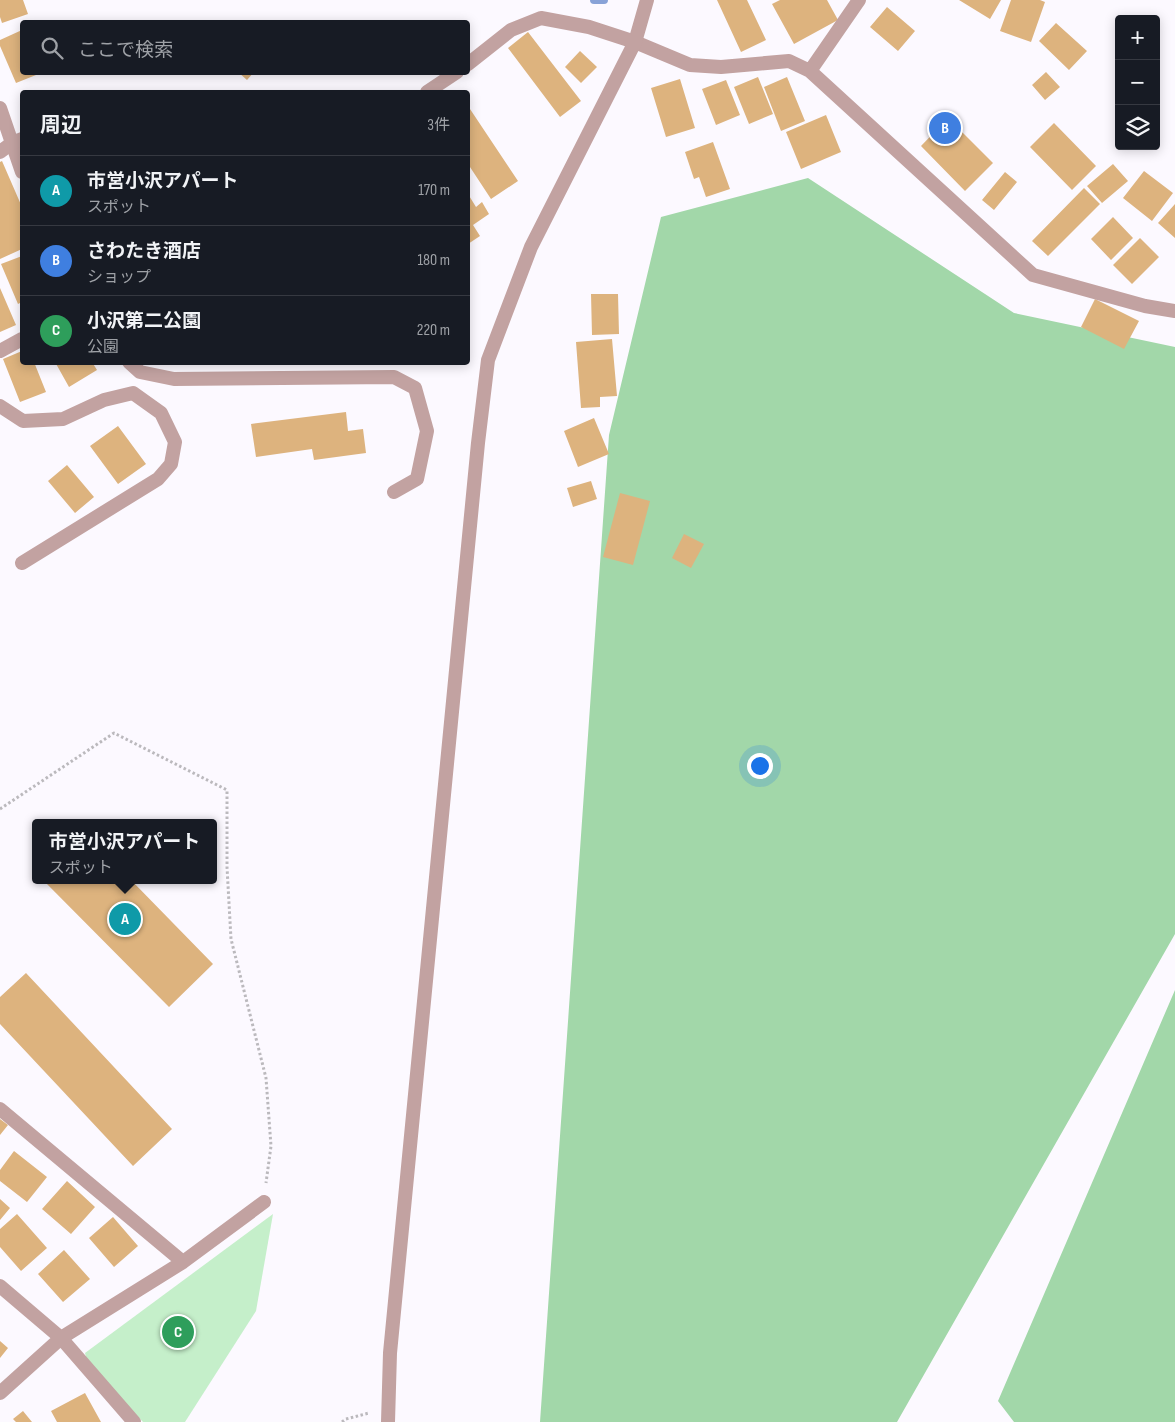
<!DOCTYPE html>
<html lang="ja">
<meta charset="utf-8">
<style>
:root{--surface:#171b24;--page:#242831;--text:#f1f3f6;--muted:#9ea1a6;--line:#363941;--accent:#2b86b3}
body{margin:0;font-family:"Sofia Sans Condensed","Noto Sans JP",sans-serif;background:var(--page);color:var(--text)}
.controls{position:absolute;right:15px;top:15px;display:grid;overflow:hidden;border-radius:5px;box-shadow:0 2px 12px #0003}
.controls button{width:45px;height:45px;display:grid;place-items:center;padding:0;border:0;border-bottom:1px solid var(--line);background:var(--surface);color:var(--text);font:25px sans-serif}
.you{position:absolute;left:759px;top:765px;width:18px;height:18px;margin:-12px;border:4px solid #fff;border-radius:50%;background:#1a73e8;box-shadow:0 0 0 8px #1a73e833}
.badge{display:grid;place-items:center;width:32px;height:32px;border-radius:50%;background:var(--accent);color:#fff;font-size:16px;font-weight:700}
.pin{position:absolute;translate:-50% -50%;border:2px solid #fff;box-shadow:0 1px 5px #0006}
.popup{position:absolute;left:32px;top:819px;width:185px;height:65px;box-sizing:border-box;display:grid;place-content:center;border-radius:5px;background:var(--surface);filter:drop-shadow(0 1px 4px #0005);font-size:16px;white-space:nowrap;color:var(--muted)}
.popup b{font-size:19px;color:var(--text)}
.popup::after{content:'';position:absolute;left:50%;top:100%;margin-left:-10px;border:10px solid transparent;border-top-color:var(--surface)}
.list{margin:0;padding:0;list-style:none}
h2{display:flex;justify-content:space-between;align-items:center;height:65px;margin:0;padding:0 20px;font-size:21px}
h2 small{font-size:16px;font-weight:400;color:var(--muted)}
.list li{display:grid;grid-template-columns:32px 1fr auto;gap:15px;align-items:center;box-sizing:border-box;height:70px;padding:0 20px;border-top:1px solid var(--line)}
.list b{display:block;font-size:19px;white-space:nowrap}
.list p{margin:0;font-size:16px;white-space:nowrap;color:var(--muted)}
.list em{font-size:16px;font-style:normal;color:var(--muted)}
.icon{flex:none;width:28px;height:28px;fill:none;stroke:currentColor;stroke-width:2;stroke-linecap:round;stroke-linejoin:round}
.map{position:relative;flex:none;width:1175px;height:1422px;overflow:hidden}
.search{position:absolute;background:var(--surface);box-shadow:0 2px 12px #0003;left:20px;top:20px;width:450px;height:55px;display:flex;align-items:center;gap:12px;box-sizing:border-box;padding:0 18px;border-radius:5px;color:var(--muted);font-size:19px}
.panel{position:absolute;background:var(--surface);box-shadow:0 2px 12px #0003;left:20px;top:90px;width:450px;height:275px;border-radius:5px}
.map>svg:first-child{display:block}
.green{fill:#c5efca}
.forest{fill:#a2d7a9}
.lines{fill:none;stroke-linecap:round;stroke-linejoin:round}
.stream{stroke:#88a2d7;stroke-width:8}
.building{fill:#ddb37e}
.path{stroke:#bbb9bd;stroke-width:3;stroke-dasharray:2.5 2.5;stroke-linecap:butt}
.minor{stroke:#c2a2a1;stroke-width:14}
.tertiary{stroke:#c2a2a1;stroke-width:14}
</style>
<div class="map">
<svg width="1175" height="1422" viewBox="0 0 1175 1422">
<rect width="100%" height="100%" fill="#fcf9ff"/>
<!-- green -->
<path class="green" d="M273,1214L256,1311L185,1422H143L88,1364L85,1353Z"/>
<!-- forest -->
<path class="forest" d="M808,178L1014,313L1175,347V934L897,1422H540L609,435L661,217Z
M1175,990V1422H1014L998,1401Z"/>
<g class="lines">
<!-- stream -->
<path class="stream" d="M594,0H604"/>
</g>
<!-- building -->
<path class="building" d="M0,0H23L28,14L2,23L0,17Z
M717,0H747L766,40L741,52Z
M780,0H827L838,20L794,44L772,4Z
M959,0H1001L990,19Z
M1011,0H1040L1045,2L1031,42L1000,31Z
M887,7L915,31L898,51L870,27Z
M1056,23L1087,51L1069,70L1039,41Z
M22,30V72L41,73L16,83L0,46V40Z
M528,32L581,101L560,117L508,48Z
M580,51L597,67L581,83L565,67Z
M238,72H254L247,80Z
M1046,72L1060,87L1045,100L1032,85Z
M758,77L773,114L749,124L734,87Z
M787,77L805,121L781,131L764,87Z
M680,79L695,128L666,137L651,88Z
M726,80L740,115L716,125L702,89Z
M468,106L518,181L491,199L468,164Z
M826,115L841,152L801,169L786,132Z
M948,118L993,163L965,191L921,146Z
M1054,123L1096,166L1072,190L1030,147Z
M713,142L730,189L706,197L699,177L694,179L685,152Z
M2,161L22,207V249L0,259V162Z
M1113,164L1128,181L1102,203L1087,186Z
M1144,171L1173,193L1152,221L1123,198Z
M1005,172L1017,182L994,210L982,200Z
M1084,188L1100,204L1048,256L1032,241Z
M468,194L476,207L482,202L489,214L473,225L480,236L468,244Z
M1175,204V238L1158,223Z
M1113,217L1133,238L1111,260L1091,239Z
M1140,238L1159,257L1132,284L1113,265Z
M22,256V302L18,304L1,264Z
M0,288L16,325L0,332Z
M591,294H618L619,334L592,335Z
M1095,299L1139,321L1124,349L1081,327Z
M612,339L617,396L600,397V407L581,408L576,342Z
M22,351V362H34L46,392L20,402L3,359Z
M55,362H92L97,370L69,387Z
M346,412L348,431L363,429L366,453L314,460L312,449L256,457L251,424Z
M594,418L609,454L578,467L564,431Z
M118,426L146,464L118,484L90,446Z
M67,465L94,497L75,513L48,481Z
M591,481L597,499L573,507L567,488Z
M620,493L650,501L633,565L603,557Z
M684,534L704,544L691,568L672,558Z
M43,880H131L213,964L169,1007Z
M26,973L172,1129L133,1166L0,1024V997Z
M0,1119L8,1125L0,1135Z
M14,1151L47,1177L27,1202L0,1181V1170Z
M67,1181L95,1207L71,1234L42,1209Z
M0,1199L10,1208L0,1220Z
M17,1214L47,1248L21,1271L0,1247V1229Z
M113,1217L138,1246L114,1267L89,1238Z
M64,1250L90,1279L63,1302L38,1274Z
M0,1341L8,1348L0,1358Z
M85,1393L101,1422H57L51,1411Z
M23,1411L32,1422H16L13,1419Z"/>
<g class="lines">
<!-- path -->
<path class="path" d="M0,809L114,733L227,790V867L231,939L266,1078L271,1146L266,1183
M342,1422L346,1419L369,1413"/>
<!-- minor -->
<path class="minor" d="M635,42L690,65L721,67L789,61L810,71L1033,275L1145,306L1175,311
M810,71L859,0
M12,143L22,172
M0,351L22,339
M129,362L140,372L174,379L394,377L415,388L427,431L417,479L394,492
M0,406L23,421L63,419L104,400L133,393L161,413L175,442L171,464L158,479L22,563
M0,1109L183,1262
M0,1286L61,1338L134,1422
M0,1393L61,1338L183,1262L264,1202"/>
<!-- tertiary -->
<path class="tertiary" d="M468,64L511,30L541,18L589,27L635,42
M427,92L457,72
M0,108L12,143
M0,152L12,143L22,139
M388,1422L390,1353L478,443L488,360L531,247L635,42L647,0"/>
</g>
</svg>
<div class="controls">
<button>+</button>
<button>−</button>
<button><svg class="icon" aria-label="layers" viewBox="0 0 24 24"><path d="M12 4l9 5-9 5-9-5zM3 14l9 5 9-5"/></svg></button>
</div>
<div class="you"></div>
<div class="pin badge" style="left:125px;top:919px;background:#0f9aa8">A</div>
<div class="popup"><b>市営小沢アパート</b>スポット</div>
<div class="pin badge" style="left:945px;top:128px;background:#3f7fe0">B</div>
<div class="pin badge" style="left:178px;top:1332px;background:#2e9e5b">C</div>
<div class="search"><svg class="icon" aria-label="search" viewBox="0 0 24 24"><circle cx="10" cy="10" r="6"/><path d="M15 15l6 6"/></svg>ここで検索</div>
<section class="panel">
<h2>周辺<small>3件</small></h2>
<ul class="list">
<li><span class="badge" style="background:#0f9aa8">A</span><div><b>市営小沢アパート</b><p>スポット</p></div><em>170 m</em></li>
<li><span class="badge" style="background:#3f7fe0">B</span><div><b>さわたき酒店</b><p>ショップ</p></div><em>180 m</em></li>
<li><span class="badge" style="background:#2e9e5b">C</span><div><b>小沢第二公園</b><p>公園</p></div><em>220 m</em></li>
</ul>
</section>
</div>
